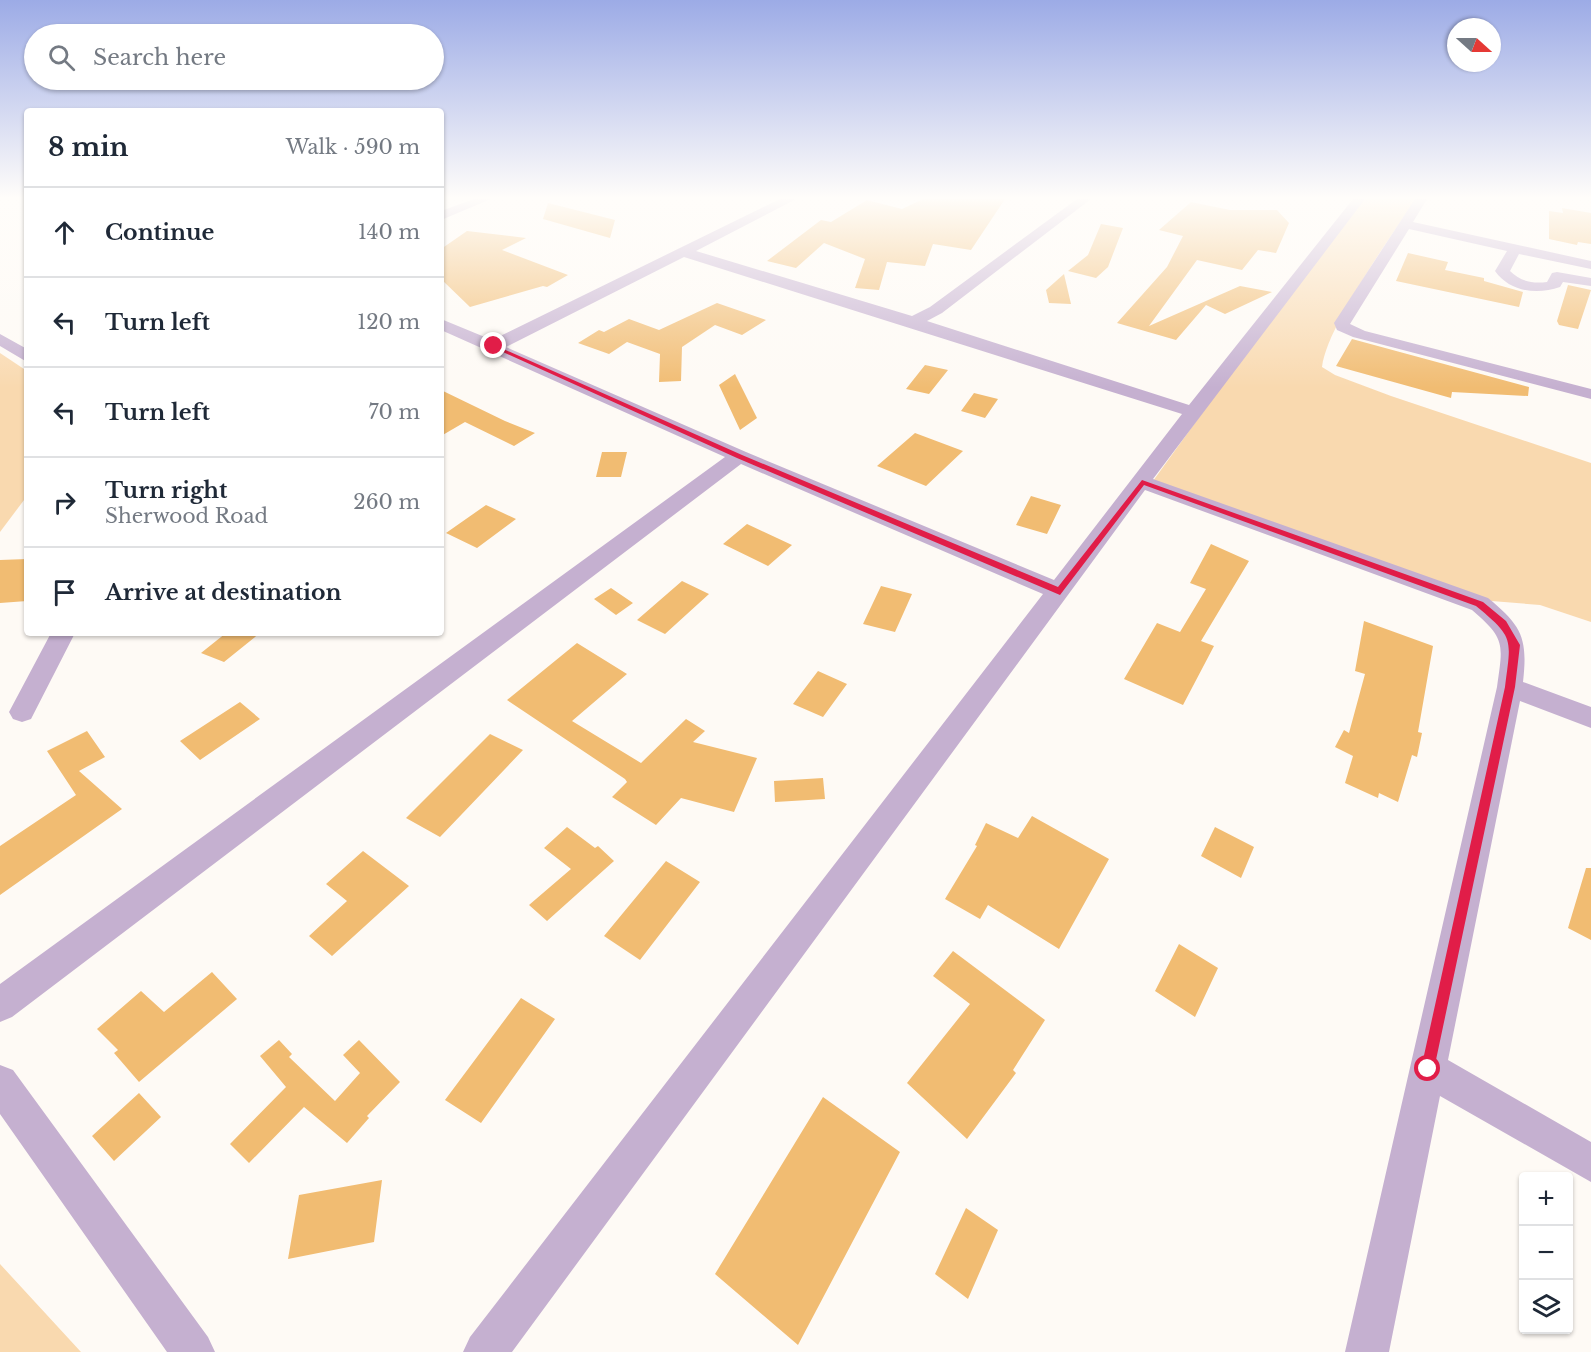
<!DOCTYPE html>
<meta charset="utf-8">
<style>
:root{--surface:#fff;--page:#f6f6f7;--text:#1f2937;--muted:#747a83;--line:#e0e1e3}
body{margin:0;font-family:"Libre Baskerville",serif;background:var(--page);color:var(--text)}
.controls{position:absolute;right:18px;bottom:18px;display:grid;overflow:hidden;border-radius:6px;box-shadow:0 2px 4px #0004}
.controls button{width:54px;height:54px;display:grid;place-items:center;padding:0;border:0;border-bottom:2px solid var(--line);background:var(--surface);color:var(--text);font:30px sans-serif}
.compass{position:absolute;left:1447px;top:18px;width:54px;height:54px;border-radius:50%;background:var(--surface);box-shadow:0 2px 4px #0004;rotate:111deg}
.stop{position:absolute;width:18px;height:18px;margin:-14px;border:4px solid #e11d48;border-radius:50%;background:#fff}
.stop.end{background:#e11d48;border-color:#fff;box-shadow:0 2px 6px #0008}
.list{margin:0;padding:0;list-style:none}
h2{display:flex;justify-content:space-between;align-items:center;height:78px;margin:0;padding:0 24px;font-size:26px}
h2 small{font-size:20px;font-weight:400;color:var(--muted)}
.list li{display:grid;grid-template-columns:39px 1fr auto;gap:18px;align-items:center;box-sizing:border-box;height:90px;padding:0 24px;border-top:2px solid var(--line)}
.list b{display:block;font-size:22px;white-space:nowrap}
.list p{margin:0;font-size:20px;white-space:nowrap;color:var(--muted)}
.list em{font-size:20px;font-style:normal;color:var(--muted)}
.icon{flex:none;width:33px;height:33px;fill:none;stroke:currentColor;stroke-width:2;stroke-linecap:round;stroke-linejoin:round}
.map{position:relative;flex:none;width:1591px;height:1352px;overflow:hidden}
.search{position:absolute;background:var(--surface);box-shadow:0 2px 4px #0004;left:24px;top:24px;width:420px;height:66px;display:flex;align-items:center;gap:15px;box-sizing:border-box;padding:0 21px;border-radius:33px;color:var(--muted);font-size:22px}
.panel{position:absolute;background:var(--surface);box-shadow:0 2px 4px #0004;left:24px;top:108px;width:420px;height:528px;border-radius:6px}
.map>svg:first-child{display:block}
.green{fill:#f9d9af}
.building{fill:#f1bc72}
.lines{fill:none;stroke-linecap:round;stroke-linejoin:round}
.minor{fill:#c5b0d0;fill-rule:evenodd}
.route{fill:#e11d48}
</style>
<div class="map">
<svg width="1591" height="1352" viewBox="0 0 1591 1352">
<rect width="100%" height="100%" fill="#fefaf5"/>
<!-- green -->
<path class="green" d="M1362,199H1416C1391,236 1327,326 1322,367L1335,375L1391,396L1591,463V622L1540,605L1479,600L1153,481L1257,337Z
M0,353L27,371V496L0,532Z
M0,1264L81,1352H0Z"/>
<!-- building -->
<path class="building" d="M923,199H1005L971,250L933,244L925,266L887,262L879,290L855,288L865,259L824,243L796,268L767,261L821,220L831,222L867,200L902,209Z
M1191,202L1230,210H1277L1289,223L1276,253L1258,250L1242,270L1197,260L1149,326L1240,286L1272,292L1225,314L1206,305L1176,340L1117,323L1167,267L1183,236L1159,230Z
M548,203L615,220L610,238L543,219Z
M1562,208L1591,213V244L1578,242L1577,245L1549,239V211L1563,213Z
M1101,224L1123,228L1108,267L1096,278L1068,271L1088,255Z
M467,231L526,238L502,250L568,275L547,287L543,286L470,307L441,279V249Z
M1408,253L1448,262L1445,270L1484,278V281L1523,292L1519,307L1396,281Z
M1064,274L1071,304L1049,303L1046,290Z
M1568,285L1591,290L1578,329L1559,325L1557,321Z
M717,303L766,320L742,335L715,325L682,347L681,381L659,382L660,354L627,342L609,354L578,343L599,330L604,332L629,319L659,330Z
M1352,339L1529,387L1528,396L1452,392L1451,398L1336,366Z
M925,365L948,370L929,394L906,389Z
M735,374L757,418L740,430L719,385Z
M441,390L505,421L535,433L514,446L465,422L441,436Z
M974,393L998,399L985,418L961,411Z
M915,433L963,451L926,486L877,466Z
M602,452H627L621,477H596Z
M1031,496L1061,505L1047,534L1016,525Z
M486,505L516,519L477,548L446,533Z
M747,524L792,545L768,566L723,544Z
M1211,544L1249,561L1201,641L1214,646L1183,705L1124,679L1157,623L1180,632L1206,589L1190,583Z
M27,559V601L0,603V560Z
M682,581L709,594L665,634L637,620Z
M881,586L912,594L895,632L863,624Z
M611,588L633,603L616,615L594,599Z
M1364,621L1433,646L1418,732L1422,733L1417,757L1412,755L1398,802L1379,793L1378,798L1345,783L1353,756L1335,747L1344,730L1349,733L1365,674L1355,671Z
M226,633H260L224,662L201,653Z
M577,643L627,674L572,721L641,763L686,719L705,731L693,742L757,758L734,812L681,798L656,825L612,797L627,782L625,779L507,700Z
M818,671L847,684L823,717L793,704Z
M240,702L260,719L200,760L180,741Z
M87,731L105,757L79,771L122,809L0,895V846L76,795L47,751Z
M490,734L523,750L440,837L406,818Z
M823,778L825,799L775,802L774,781Z
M1032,816L1109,859L1059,949L988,905L980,919L945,899L977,846L975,845L986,823L1018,838Z
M567,827L595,848L598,846L614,861L547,921L529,905L571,869L544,848Z
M1215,827L1254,847L1241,878L1201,856Z
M363,851L409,886L332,956L309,936L347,901L326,884Z
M666,861L700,882L640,960L604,936Z
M1586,868H1591V940L1568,928Z
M1179,944L1218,968L1195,1017L1155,991Z
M953,951L1045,1020L1013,1070L1016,1073L967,1139L907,1083L970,1004L933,976Z
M212,972L237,999L139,1082L114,1053L118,1050L97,1029L141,991L164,1012Z
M521,998L555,1019L481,1123L445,1100Z
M279,1040L292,1054L289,1057L335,1101L360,1073L343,1055L359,1040L400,1082L367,1116L369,1118L347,1143L304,1107L249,1163L230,1144L286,1087L260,1056Z
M139,1093L161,1117L114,1161L92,1136Z
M823,1097L900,1152L798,1345L715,1274Z
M382,1180L374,1242L288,1259L299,1195Z
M966,1208L998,1230L968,1299L935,1274Z"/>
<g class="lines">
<!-- minor -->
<path class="minor" d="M474,199H491L441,220V211Z
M780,199H796L696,251L912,316L930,307L1077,199H1091L942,313L927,321L1189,405L1353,199H1365L1153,479L1488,598C1522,626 1528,638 1523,682L1591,707V728L1520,701L1448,1060L1591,1142V1182L1440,1096L1389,1352H1345L1497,687C1503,644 1506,639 1472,610L1145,490L512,1352H463L470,1337L1043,594L741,464L12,1017L0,1022V984L725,457L441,330V319L492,340ZM684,257L1182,414L1054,580L746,452L506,347Z
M1415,199H1427L1413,222L1591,261V269L1519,254L1510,271C1520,281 1532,284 1547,282L1552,273L1557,272L1591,278V286L1563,282L1560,287C1537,295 1510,292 1495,271L1507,251L1409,229L1350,324L1365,331L1591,389V399L1353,337L1337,330L1334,323Z
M0,334L27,349V362L0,346Z
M51,633H75L31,719L22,722L13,719L9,712Z
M0,1065L13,1070L208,1337L215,1352H167L0,1114Z"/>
</g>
<!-- sky -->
<linearGradient id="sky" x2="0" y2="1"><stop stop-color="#9cabe6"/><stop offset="0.51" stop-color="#fffdfa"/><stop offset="1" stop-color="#fffdfa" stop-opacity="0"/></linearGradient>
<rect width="1591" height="388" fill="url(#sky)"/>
<!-- route -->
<path class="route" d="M492,344L742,455L1058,587L1142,480L1483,602L1506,621L1520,645L1515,687L1433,1074H1423L1421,1069L1505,687C1511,639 1515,638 1476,606L1144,485L1060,595L737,458L492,347Z"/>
</svg>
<div class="controls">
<button>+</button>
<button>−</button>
<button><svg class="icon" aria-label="layers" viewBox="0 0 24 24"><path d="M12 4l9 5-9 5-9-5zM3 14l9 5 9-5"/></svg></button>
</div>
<svg class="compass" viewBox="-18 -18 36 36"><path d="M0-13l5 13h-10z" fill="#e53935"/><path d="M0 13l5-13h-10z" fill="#747a83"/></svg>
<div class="stop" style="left:1428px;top:1069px"></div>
<div class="stop end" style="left:494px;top:346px"></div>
<div class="search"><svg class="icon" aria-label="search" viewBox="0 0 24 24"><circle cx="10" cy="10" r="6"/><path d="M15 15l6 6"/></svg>Search here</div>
<section class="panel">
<h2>8 min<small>Walk · 590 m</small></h2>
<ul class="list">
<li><svg class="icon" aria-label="ahead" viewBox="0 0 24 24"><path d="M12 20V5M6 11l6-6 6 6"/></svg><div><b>Continue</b></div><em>140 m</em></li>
<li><svg class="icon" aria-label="left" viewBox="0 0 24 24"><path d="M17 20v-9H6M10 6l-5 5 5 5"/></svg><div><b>Turn left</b></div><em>120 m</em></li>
<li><svg class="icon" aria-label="left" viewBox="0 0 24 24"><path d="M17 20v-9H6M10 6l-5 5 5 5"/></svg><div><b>Turn left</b></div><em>70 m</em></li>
<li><svg class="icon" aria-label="right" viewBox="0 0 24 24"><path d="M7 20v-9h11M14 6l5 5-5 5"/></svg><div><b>Turn right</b><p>Sherwood Road</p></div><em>260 m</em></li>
<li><svg class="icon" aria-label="arrive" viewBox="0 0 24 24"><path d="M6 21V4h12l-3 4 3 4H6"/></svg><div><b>Arrive at destination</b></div></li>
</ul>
</section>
</div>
